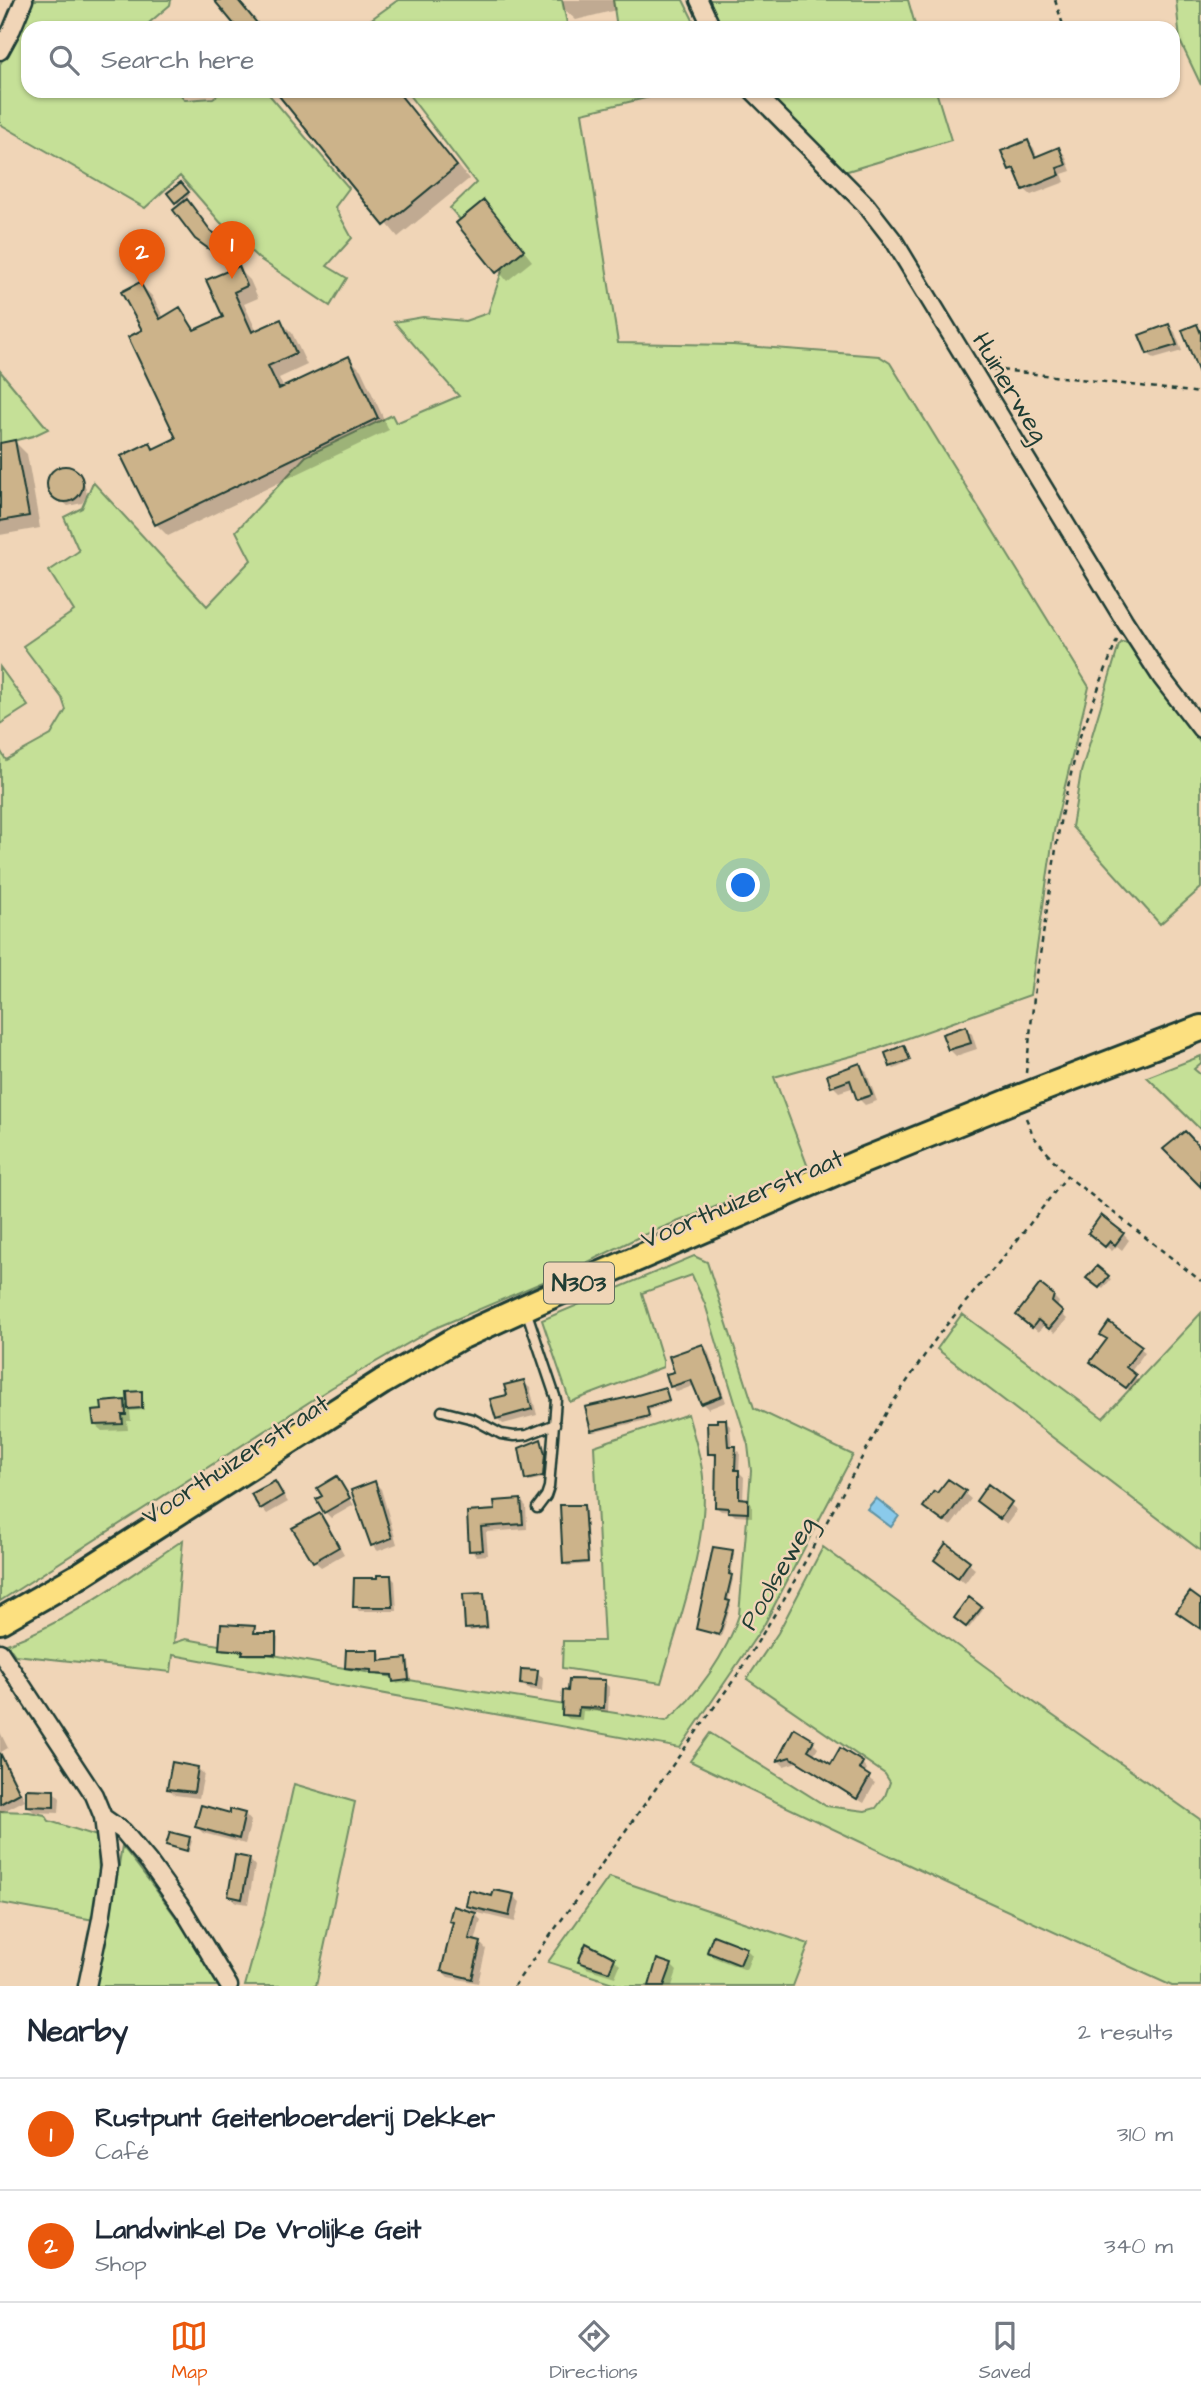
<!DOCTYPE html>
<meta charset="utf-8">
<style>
:root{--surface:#fff;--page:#f6f6f7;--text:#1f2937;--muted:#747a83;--line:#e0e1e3;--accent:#ea580c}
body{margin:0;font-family:"Architects Daughter",sans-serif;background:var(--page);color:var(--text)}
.you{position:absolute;left:744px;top:886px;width:24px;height:24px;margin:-18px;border:5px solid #fff;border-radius:50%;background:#1a73e8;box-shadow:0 0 0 10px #1a73e833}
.badge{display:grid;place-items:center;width:46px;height:46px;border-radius:50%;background:var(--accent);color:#fff;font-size:23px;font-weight:700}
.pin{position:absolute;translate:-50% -58px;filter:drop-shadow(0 2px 4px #0008)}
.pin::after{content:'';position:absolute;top:37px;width:24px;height:21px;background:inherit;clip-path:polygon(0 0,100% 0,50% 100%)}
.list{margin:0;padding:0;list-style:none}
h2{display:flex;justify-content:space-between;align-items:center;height:91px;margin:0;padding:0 28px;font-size:30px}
h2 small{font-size:23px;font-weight:400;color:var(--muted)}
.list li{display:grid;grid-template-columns:46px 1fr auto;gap:21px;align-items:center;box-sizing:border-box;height:112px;padding:0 28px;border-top:2px solid var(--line)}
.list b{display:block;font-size:26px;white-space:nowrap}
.list p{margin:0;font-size:23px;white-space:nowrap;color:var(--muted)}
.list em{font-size:23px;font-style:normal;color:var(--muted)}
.icon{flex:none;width:38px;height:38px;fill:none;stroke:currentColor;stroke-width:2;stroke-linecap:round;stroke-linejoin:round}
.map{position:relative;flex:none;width:1201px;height:1986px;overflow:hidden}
.search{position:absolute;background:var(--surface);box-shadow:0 2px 5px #0004;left:21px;right:21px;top:21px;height:77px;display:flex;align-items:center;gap:18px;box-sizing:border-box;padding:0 24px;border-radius:21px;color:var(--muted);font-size:26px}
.sheet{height:315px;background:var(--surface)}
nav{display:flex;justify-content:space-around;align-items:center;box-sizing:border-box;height:98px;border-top:2px solid var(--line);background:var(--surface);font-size:19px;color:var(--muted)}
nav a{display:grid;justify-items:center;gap:4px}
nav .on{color:var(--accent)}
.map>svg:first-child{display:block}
.green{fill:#c5e097;stroke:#728e66;stroke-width:2}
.water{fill:#8acaeb;stroke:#5f92a2;stroke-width:2}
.shadow{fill:#0003}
.building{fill:#ccb38a;stroke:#1f3d34;stroke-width:2}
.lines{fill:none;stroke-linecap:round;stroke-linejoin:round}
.lane-casing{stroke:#1f3d34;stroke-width:13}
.street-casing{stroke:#1f3d34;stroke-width:21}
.primary-casing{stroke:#1f3d34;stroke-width:30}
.path{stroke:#1f3d34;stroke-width:2.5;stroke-dasharray:5 5;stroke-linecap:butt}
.lane{stroke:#f0d5b7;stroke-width:8}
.street{stroke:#f0d5b7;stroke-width:16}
.primary{stroke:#fce080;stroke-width:24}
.labels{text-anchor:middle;stroke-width:5;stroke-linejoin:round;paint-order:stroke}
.shield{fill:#f0d5b7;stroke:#5e6b5b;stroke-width:2}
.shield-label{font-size:24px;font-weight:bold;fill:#1f3d34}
.street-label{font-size:26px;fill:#1f3d34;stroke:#f0d5b7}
</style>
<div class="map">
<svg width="1201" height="1986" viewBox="0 0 1201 1986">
<rect width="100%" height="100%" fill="#f0d5b7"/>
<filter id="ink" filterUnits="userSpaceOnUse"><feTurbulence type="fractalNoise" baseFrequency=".0143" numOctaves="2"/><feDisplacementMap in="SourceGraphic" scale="14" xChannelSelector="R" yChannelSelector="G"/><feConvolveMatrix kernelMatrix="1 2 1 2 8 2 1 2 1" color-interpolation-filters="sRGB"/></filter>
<g filter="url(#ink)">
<!-- green -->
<path class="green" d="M33,0H171L170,5L143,28H28V91H178L185,100L213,98L223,91H266L349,188L335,207L352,238L327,266L347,278L330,306L258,258L220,222L180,176L145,208L0,124V64L21,28Z
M398,0H562L568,28H359Z
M613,0H683L697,28H617Z
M703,0H908L916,28H717Z
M1176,0H1201V85L1180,41Z
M406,91H675L582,113L618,343L733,345L879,356L890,363L1089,687L1054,831L1030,995L874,1050L774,1077L809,1170L641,1236L576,1268L433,1329L331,1388L0,1601V750L6,760L51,735L66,710L62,698L23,646L74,611L49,571L79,551L64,517L82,508L93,482L207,606L251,560L236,531L306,456L392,415L396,423L459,396L394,322L423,317L465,321L488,313L503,268L450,208L476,183Z
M760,91H936L951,140L844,172Z
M0,371L48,429L33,436L0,444Z
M1122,642L1128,643L1201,743V888L1160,924L1072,827L1081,772L1119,645Z
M0,667L28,706L0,724Z
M1201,1056V1063L1194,1069L1201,1075V1130L1147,1077Z
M694,1256L707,1262L754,1408L853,1455L764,1625L680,1748L173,1655L171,1672L15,1655L7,1644C72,1620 126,1578 183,1540L174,1643L186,1639L426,1683L666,1721C697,1697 727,1653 739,1615L751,1471L748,1445L705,1304L692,1275L642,1293L663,1361V1367L570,1402L542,1320Z
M1201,1313V1551L937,1349L962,1314L1103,1418Z
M688,1414C693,1434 701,1456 703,1477C710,1537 678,1624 661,1683L562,1668L563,1641H604L594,1446Z
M823,1547L1035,1703L1201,1820V1986H1172L945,1882L690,1761L710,1733L826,1806L865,1811L876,1808L885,1796L890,1782L885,1774L747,1679L778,1633Z
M294,1784L355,1802L316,1986H245L264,1917Z
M0,1811L29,1812L45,1815L49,1821L97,1836L99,1871L94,1920L0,1903Z
M122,1846C158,1891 191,1936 221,1986H95L110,1919Z
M609,1877L809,1944L793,1986H622L548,1962Z"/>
<!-- water -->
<path class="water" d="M876,1498L899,1516L891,1527L867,1509Z"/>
<!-- shadow -->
<path class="shadow" d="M562,0H614L616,10L576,20L564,9Z
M340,22L346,28H332Z
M278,91H398L469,179L398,237Z
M1028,142L1034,148L1037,157L1059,149L1065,155L1071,171L1062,174L1065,182L1031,195L1024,189L1019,175L1010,169Z
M183,187L190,195L185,199L213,234L245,257L237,267L250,280L258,298L244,304L257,332L280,321L292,333L307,365L279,378L284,389L349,358L361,370L389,430L168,536L156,524L150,444L156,450L179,439L145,331L140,284L152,296L164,318L180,309L197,331L225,318L237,269L202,243L176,201Z
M493,212L532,261L507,281L458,223Z
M1169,326L1175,332L1182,351L1154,359L1148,353Z
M15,442L27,454L40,528L0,535V445Z
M59,469H69L84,481L87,495L82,503L68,506L53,494L49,487L50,480Z
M965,1028L972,1034L977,1049L956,1056L949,1049Z
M904,1047L911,1062L894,1069L891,1066Z
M860,1065L866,1071L877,1101L865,1105L859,1099L855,1087L839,1092L833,1086Z
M1123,1234L1129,1240L1122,1250L1117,1246L1112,1251L1096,1239Z
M1097,1268L1111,1279L1103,1289L1089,1278Z
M1053,1296L1059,1302L1057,1309L1067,1319L1055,1333L1045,1324L1038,1332L1024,1320Z
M703,1346L708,1351L726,1402L708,1409L702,1403L695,1385L677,1392L671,1386L677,1373Z
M1140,1348L1145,1352L1130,1373L1139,1381L1131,1391L1097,1366Z
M523,1382L530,1388L537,1415L503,1424L497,1418L509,1396Z
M664,1389L670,1403L649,1410L651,1419L595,1432L592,1430Z
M141,1393L143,1396L144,1410L130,1411L131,1421H127L128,1430L102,1431L95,1425L124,1402L130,1408Z
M725,1421L730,1426L732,1448L740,1452L739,1472L744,1477L743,1500H748L752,1505V1517L735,1516L731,1512L721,1511L716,1507L717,1458L710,1453Z
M540,1441L547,1458L545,1478L529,1481L526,1479Z
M337,1479L354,1505L331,1518L325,1512V1496Z
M275,1483L288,1502L267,1514L261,1507Z
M375,1483L381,1489L397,1544L378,1551L372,1545Z
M988,1487L1017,1510L1007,1524L984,1507Z
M964,1493L971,1499L951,1526L929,1510L938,1495Z
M521,1501L526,1506L527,1529L486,1532L488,1555L477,1556L471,1550L469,1514L497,1512Z
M583,1506L586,1509L589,1564L567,1566L565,1563Z
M320,1515L326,1521L344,1554L321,1567L314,1561Z
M947,1546L975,1569L965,1583L942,1566Z
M732,1551L734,1554L731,1577L733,1579L728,1602L731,1605L721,1637L698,1628Z
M391,1577L395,1581L397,1611H359L355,1606Z
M483,1595L486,1597L489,1629L469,1631L467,1628Z
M981,1608L983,1610L969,1628L959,1621Z
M254,1628L256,1635H275L278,1638L277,1656H247L244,1653L223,1651L221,1648Z
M379,1652L381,1654V1662L406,1659L409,1662L411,1682L397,1684L394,1676L375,1675L372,1671L349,1670L346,1667Z
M537,1672L543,1678L542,1691L528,1689L521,1683Z
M604,1682L609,1687L608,1712L583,1711L582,1720L569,1719L564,1715Z
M795,1731L813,1742L818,1747L813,1756L831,1767L862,1763L867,1769L864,1775L875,1783L864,1803L797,1762L784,1766L779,1761Z
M0,1732L8,1748L1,1752L25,1800L0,1813Z
M197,1768L204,1774L199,1798L175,1795L169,1789Z
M54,1792L60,1798L59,1813L34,1812L27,1805Z
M245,1814L251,1821L245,1844L203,1833L197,1827Z
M189,1839L192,1841L189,1852L168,1845Z
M249,1859L255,1866L248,1904L236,1902L229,1896Z
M513,1896L520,1902L515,1922L474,1912L467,1906L493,1898Z
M475,1914L481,1920L475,1942L480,1943L486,1949L478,1983L448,1977L442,1971L454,1924L451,1921Z
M746,1949L752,1955L746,1970L715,1958L709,1952Z
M614,1959L620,1965L615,1977L586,1968L580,1961Z
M671,1965L677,1971L672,1986H650Z"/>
<!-- building -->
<path class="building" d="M214,0H238L261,28H237Z
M275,91H397L457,166L384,226Z
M1028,140L1035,157L1059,147L1066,165L1057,168L1060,175L1023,190L1014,168L1009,170L1001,151Z
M181,182L189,192L175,203L167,193Z
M187,199L211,231L241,251L231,265L195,239L173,210Z
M484,200L524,250L496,273L456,223Z
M239,266L247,286L234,292L252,332L281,319L296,353L268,366L279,389L349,356L378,418L155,525L121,456L150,442L153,449L176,438L128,337L142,330L121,292L140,282L160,319L180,307L194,330L223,317L206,280Z
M1169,324L1177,345L1147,354L1139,335Z
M1197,324L1201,334L1200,376L1182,330Z
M15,440L29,516L0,521V443Z
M47 484a18 18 0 1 1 36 0a18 18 0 1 1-36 0Z
M966,1026L971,1043L948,1050L942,1034Z
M904,1045L910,1060L890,1067L885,1053Z
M860,1063L872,1095L857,1100L850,1080L831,1087L827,1075Z
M1185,1131L1201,1148V1187L1163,1149Z
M1101,1215L1124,1233L1115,1245L1110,1241L1105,1247L1088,1233Z
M1097,1266L1109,1276L1099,1288L1086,1278Z
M1040,1284L1054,1295L1052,1302L1063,1312L1049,1329L1038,1320L1032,1328L1016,1315Z
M1109,1322L1142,1346L1126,1367L1136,1375L1126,1388L1090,1362L1107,1339L1100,1335Z
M703,1344L722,1396L701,1404L691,1380L670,1387L666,1374L674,1372L669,1356Z
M524,1380L532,1409L496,1419L490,1399L507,1395L504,1385Z
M665,1387L669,1400L647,1407L649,1416L591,1431L585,1407L634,1396Z
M142,1391V1408L128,1409L127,1392Z
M125,1400L126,1415H122L123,1424L94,1425L92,1411L102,1410L101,1402Z
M717,1419H726L728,1446H736L735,1470H739V1498L748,1499V1513L728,1512V1508L715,1507L716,1454H708L707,1422H717Z
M541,1439L545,1454L543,1476L525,1480L519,1448Z
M337,1476L350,1498L324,1513L316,1499L322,1496L317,1488Z
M948,1479L966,1491L944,1522L923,1507L934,1491L937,1493Z
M275,1481L283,1495L260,1509L251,1494Z
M375,1481L392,1538L371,1546L351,1490Z
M988,1484L1012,1502L1000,1519L976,1501Z
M521,1499L523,1524L481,1527L483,1550L469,1551L467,1512L495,1510L494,1501Z
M560,1505H584L588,1562L563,1564Z
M320,1513L339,1547L313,1562L292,1528Z
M946,1543L970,1561L958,1578L934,1560Z
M713,1547L733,1550L729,1574L732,1575L726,1600L730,1601L719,1635L696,1629Z
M377,1575H391L393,1607H353L354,1578H377Z
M1190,1592L1201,1600V1629L1176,1612Z
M484,1593L487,1627L465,1629L463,1594Z
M969,1597L982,1607L966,1627L954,1618Z
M221,1624L255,1626L254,1633H276V1654H242L243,1651L219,1649Z
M346,1650H379V1661L407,1658L409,1680L393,1682L392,1675L371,1674V1670L345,1668Z
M521,1669L538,1670L536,1686L520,1684Z
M569,1679L605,1680L604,1708L579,1707L578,1716L562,1715L563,1690L568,1691Z
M794,1728L814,1740L808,1750L831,1764L840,1748L863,1762L859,1769L870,1776L857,1799L790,1757L777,1761Z
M0,1753L20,1793L0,1804Z
M172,1762L198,1767L194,1792L167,1789Z
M26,1789L54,1790V1807L26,1806Z
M201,1805L230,1813V1809L245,1813L239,1839L195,1827Z
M170,1832L190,1837L187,1851L166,1845Z
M235,1855L250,1858L242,1899L228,1896Z
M469,1890L492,1896L494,1890L514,1894L509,1916L466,1906Z
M453,1906L476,1913L469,1939L481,1942L472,1979L441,1971L453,1922L449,1921Z
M713,1935L747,1948L740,1965L707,1952Z
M586,1943L615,1958L609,1972L578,1962Z
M657,1959L672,1964L664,1986H649Z"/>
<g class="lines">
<!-- lane casing -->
<g class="lane-casing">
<path id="lane" d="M526,1310L556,1399L549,1487L546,1496L537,1508
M442,1411L473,1419L501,1434L514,1436L527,1435L555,1424"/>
</g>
<!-- street casing -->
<g class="street-casing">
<path id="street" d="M699,0L712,28
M0,51L12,29L24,0
M753,91L866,205L894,241L1124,620L1161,677L1201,729
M0,1652L94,1795L103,1817L123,1831L149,1862L184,1911L229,1986
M87,1986L101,1919L109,1866L103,1817"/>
</g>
<!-- primary casing -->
<g class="primary-casing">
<path id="primary" d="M0,1621L77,1577L382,1382L458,1338L539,1301L860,1162L1024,1096L1201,1028"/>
</g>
<!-- path -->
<path class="path" d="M1055,0L1064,28
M992,369L1201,393
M1026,1073L1035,988L1061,816L1080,736L1117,640
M1026,1118L1034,1137L1067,1176L1201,1281
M514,1986L738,1674L790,1589L889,1408L939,1334L1015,1243L1067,1176"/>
<!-- lane -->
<use href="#lane" class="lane"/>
<!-- street -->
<use href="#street" class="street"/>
<!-- primary -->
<use href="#primary" class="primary"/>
</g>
</g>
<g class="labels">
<!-- shield labels -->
<rect class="shield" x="544" y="1262.5" width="70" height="41" rx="5"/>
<g class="shield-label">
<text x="579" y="1291">N303</text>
</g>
<!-- street labels -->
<g class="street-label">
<text transform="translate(1011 387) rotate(59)" y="9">Huinerweg</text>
<text transform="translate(742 1198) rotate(-23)" y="9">Voorthuizerstraat</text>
<text transform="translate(235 1459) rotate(-33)" y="9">Voorthuizerstraat</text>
<text transform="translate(777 1573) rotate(-60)" y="9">Poolseweg</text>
</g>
</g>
</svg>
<div class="you"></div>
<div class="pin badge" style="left:232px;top:279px">1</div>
<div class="pin badge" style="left:142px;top:287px">2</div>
<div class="search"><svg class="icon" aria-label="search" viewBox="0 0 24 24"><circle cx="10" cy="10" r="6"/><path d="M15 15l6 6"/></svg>Search here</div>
</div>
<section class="sheet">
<h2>Nearby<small>2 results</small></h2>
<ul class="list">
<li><span class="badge">1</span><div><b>Rustpunt Geitenboerderij Dekker</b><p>Café</p></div><em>310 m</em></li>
<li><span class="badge">2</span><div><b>Landwinkel De Vrolijke Geit</b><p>Shop</p></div><em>340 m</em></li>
</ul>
</section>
<nav>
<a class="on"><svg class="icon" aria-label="map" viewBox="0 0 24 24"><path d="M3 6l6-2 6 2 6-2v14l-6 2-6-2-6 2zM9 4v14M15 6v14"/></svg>Map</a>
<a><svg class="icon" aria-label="directions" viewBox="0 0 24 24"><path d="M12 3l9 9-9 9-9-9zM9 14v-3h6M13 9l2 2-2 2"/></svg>Directions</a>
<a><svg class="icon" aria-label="saved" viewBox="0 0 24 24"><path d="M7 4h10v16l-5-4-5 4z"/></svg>Saved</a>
</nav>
